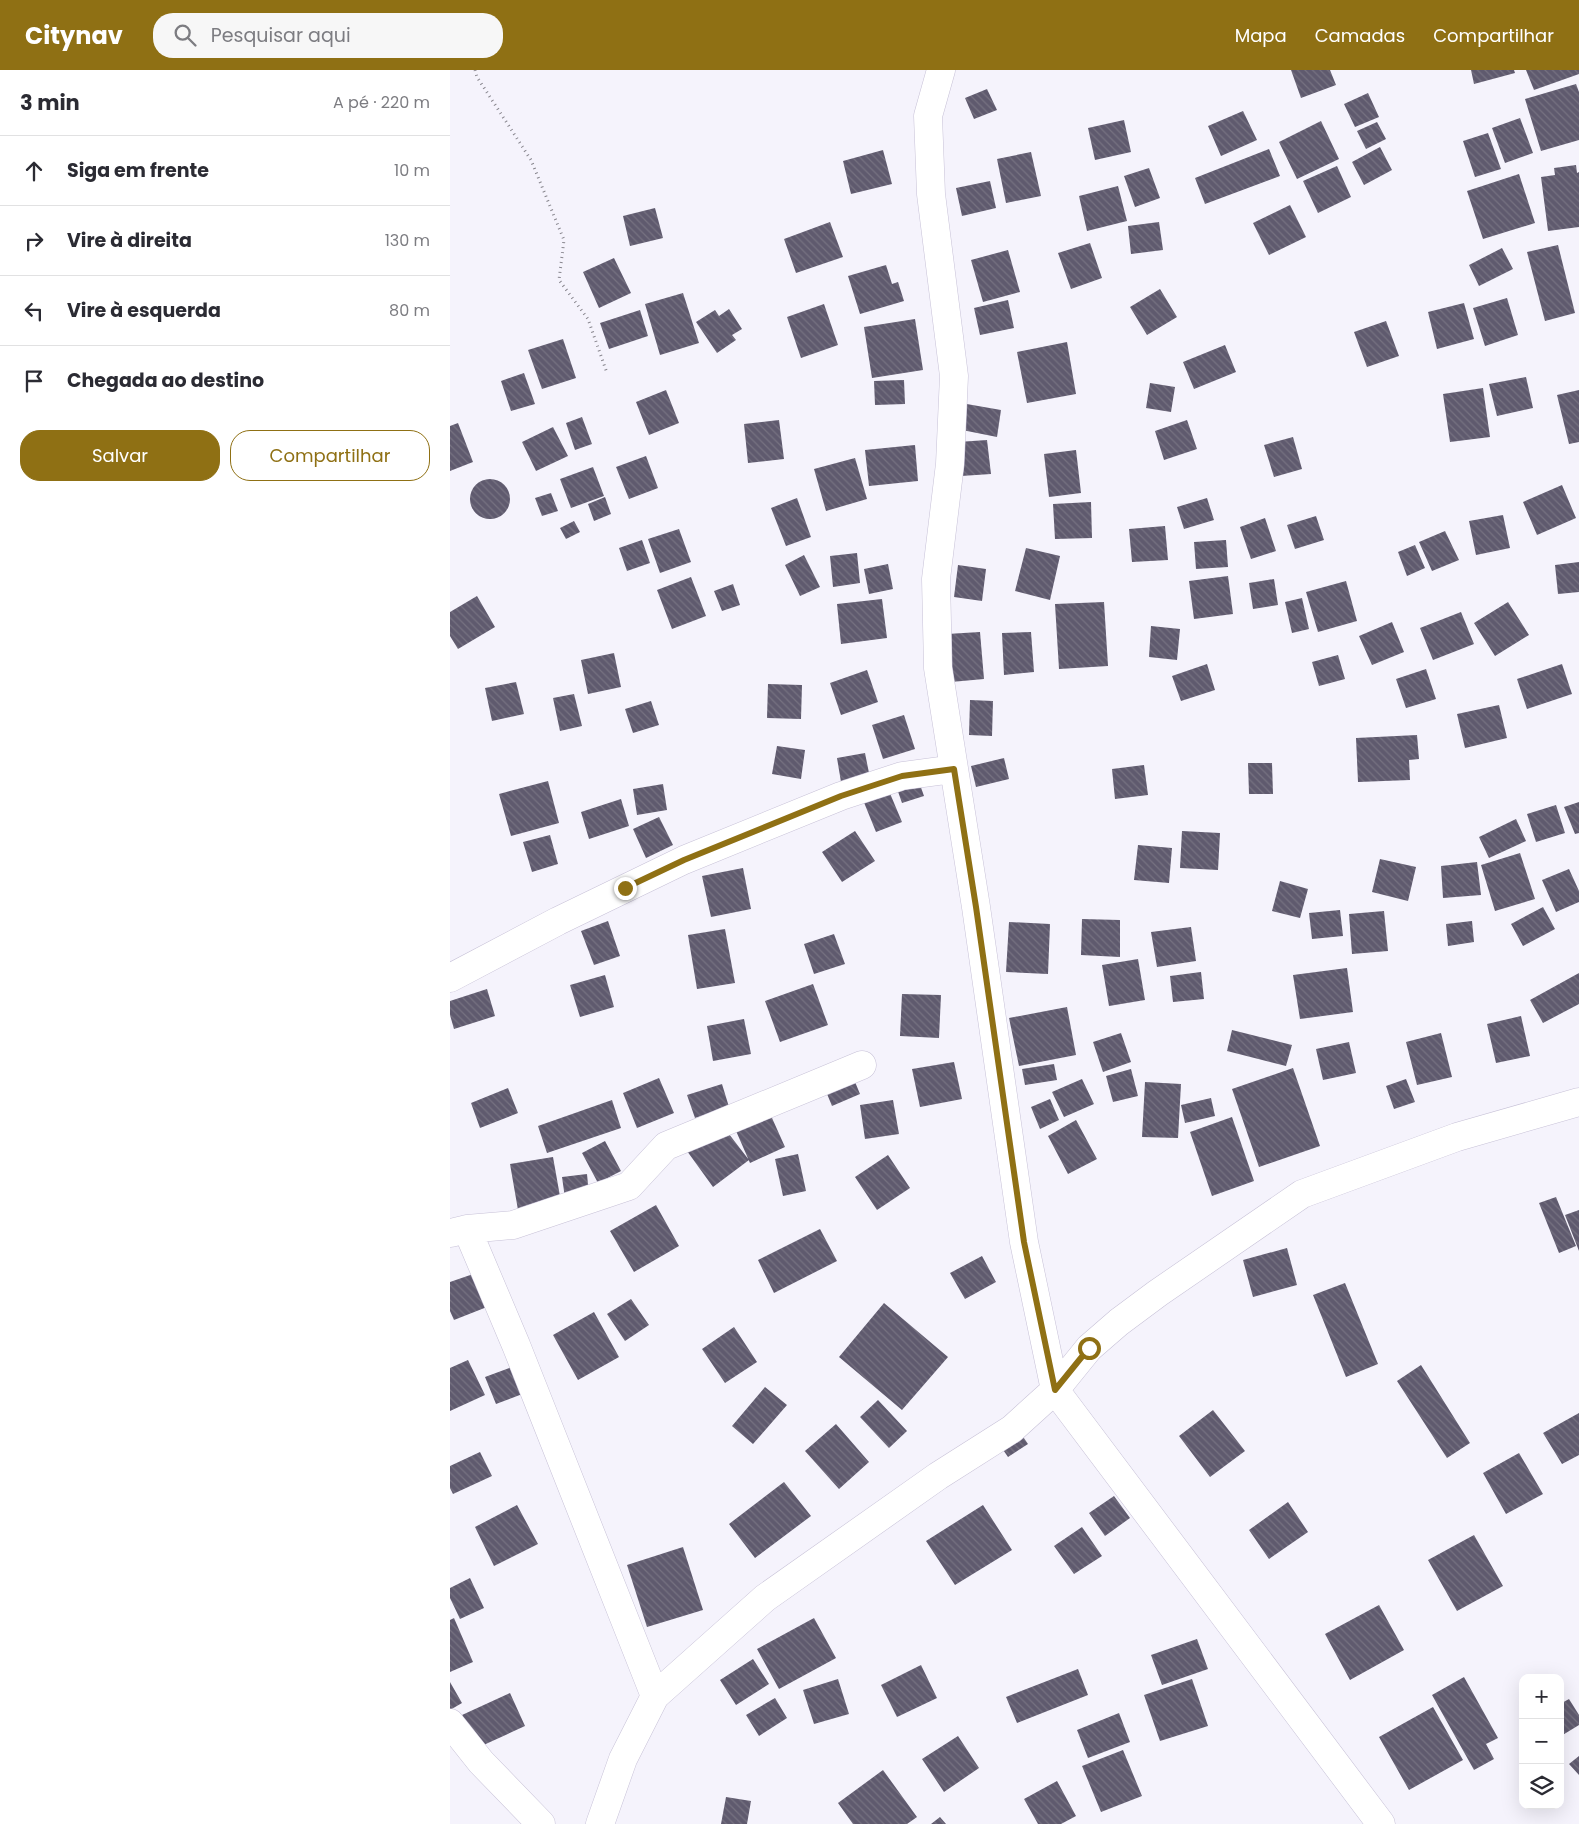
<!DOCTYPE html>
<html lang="pt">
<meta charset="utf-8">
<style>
:root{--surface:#fff;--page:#f7f7f7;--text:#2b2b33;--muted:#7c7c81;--line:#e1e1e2;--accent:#8f7014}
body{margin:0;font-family:Poppins,sans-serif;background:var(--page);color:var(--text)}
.controls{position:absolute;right:15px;bottom:15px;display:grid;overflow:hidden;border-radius:10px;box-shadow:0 5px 20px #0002}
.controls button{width:45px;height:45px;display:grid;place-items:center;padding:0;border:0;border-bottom:1px solid var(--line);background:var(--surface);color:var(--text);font:25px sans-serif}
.stop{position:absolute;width:15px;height:15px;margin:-11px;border:4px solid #8f7014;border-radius:50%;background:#fff}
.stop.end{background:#8f7014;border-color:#fff;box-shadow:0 1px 5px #0008}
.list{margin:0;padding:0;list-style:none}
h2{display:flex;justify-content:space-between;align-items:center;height:65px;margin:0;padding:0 20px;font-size:21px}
h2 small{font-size:16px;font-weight:400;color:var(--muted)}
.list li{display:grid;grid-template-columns:32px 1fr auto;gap:15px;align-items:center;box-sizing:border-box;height:70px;padding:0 20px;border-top:1px solid var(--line)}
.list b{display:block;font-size:19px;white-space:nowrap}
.list em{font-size:16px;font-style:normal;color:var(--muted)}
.actions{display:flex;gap:10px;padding:15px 20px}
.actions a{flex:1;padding:11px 0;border:1px solid var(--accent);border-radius:20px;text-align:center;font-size:18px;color:var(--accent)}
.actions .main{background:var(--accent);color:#fff}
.icon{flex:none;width:28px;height:28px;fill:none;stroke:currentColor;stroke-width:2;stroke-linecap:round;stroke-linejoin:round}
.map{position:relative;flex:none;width:1129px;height:1754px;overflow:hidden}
header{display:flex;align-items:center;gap:30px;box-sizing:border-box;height:70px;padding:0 25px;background:var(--accent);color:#fff}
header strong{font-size:24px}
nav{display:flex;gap:28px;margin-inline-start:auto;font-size:18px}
.search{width:350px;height:45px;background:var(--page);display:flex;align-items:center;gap:12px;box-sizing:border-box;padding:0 18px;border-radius:20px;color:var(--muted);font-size:19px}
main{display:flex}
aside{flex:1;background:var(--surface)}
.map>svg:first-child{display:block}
.building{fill:url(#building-back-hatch)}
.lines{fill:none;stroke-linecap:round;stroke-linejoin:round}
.minor-casing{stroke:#c7c1d7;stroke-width:29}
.path{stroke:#88868e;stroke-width:3;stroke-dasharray:1 4;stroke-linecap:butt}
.minor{stroke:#fff;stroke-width:28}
.route{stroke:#8f7014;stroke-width:6}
</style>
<header>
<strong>Citynav</strong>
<div class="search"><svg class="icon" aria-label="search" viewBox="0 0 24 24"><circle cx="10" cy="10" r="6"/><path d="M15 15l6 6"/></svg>Pesquisar aqui</div>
<nav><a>Mapa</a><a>Camadas</a><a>Compartilhar</a></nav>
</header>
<main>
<aside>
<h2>3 min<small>A pé · 220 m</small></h2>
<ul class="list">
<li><svg class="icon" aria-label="ahead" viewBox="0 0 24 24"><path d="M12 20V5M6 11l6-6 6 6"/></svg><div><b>Siga em frente</b></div><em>10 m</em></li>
<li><svg class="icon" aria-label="right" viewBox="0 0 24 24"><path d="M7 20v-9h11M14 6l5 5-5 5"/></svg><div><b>Vire à direita</b></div><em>130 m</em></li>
<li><svg class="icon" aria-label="left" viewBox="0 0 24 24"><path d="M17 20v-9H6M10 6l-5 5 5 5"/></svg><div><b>Vire à esquerda</b></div><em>80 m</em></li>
<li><svg class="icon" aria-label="arrive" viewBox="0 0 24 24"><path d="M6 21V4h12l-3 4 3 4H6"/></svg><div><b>Chegada ao destino</b></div></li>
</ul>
<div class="actions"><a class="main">Salvar</a><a>Compartilhar</a></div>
</aside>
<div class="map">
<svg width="1129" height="1754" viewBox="0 0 1129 1754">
<defs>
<pattern id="building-back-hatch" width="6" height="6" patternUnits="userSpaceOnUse" patternTransform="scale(1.25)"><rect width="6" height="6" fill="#5f5a6e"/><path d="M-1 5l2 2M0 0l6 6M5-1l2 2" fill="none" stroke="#767281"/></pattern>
</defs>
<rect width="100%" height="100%" fill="#f5f3fc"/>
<!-- building -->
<path class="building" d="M841,0H880L886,15L851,28Z
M1021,0H1064L1065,3L1024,14Z
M1076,0H1129V4L1084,20Z
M1126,14L1129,22V70L1091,81L1075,29Z
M537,19L547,40L524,49L515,28Z
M918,23L929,47L905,57L894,34Z
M793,41L807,70L771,86L758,56Z
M1070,48L1083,83L1055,93L1042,58Z
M674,50L681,82L645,90L638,58Z
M871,51L889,89L847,109L829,72Z
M927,52L936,69L916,79L907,61Z
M1038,63L1051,99L1025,107L1013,71Z
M930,77L942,100L914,115L902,92Z
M819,79L830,106L755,134L745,108Z
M433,80L442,114L401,124L393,91Z
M581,82L591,126L556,133L547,89Z
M1126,95L1127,103L1129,102V157L1098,161L1091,107L1105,105L1104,98Z
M887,96L901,127L868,143L853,111Z
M699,98L710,128L685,137L674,106Z
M1069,104L1085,153L1033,169L1017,121Z
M540,111L546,138L512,146L506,118Z
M668,116L677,151L637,161L629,126Z
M840,135L856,167L819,185L803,153Z
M205,138L213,168L180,176L173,146Z
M380,152L393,187L346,203L334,169Z
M709,152L713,180L681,184L678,156Z
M640,173L652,208L621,219L608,183Z
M1108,175L1125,243L1095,251L1077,182Z
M1052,178L1063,199L1029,216L1019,195Z
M558,180L570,222L533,232L521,190Z
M164,188L181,223L149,238L133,202Z
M436,195L442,214L448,212L454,231L410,244L398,206Z
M710,219L727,247L697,265L680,237Z
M233,223L249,273L210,285L195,234Z
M1057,228L1068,265L1035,276L1023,238Z
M558,230L564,258L530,265L524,238Z
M1014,233L1024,269L987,279L978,242Z
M374,234L388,275L351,288L337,247Z
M279,239L292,259L282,265L286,270L267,283L246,252L265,240L269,246Z
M190,240L198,266L159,279L150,253Z
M465,249L473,300L422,308L414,257Z
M936,251L949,286L917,297L904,262Z
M113,269L126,308L92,319L78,280Z
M617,272L626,324L577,333L567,282Z
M775,275L786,302L744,319L733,292Z
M74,303L85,334L61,341L51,311Z
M1076,307L1083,338L1047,346L1039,314Z
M454,310L455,334L425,335L424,311Z
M700,313L725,317L721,342L696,338Z
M1033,318L1040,367L1000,372L993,324Z
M216,320L229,353L199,365L186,332Z
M1129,320V372L1119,374L1107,325Z
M511,333L551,340L547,367L507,359Z
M132,347L142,374L125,380L116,353Z
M329,350L334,389L298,393L294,354Z
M737,350L747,379L714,390L705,361Z
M8,353L23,392L0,401V356Z
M103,357L118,386L86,401L72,372Z
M843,367L852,399L824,407L814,375Z
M537,370L541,404L511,406L508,372Z
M465,375L468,411L419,416L415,380Z
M626,380L631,423L599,427L594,384Z
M196,386L208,418L179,429L166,397Z
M405,388L417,429L376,441L364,399Z
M143,397L154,426L121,438L110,409Z
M20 429a20 20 0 1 1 40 0a20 20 0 1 1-40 0Z
M1112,415L1126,448L1087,465L1073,432Z
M101,423L108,441L92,446L85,428Z
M155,427L161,444L144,451L138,434Z
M347,428L361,467L336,476L321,438Z
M757,428L764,450L734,459L727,437Z
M641,432L642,468L605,469L603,434Z
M1053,445L1060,478L1026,485L1019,451Z
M866,446L874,470L845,479L837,455Z
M815,448L826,481L801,489L790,457Z
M124,451L130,462L116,469L110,458Z
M715,456L718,490L682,492L679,459Z
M229,459L241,492L210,503L198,469Z
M995,461L1009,490L982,501L969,472Z
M192,470L200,493L177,501L169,478Z
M776,470L778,497L746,499L744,472Z
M965,475L975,498L957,506L948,482Z
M576,478L610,486L600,530L565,521Z
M407,483L410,513L383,517L380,486Z
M354,485L370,517L350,526L335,495Z
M1129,492V522L1108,524L1105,495Z
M438,494L443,519L419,524L414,499Z
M508,495L536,499L532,531L504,527Z
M778,506L783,544L744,549L739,511Z
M241,507L256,546L222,559L207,520Z
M824,509L828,535L803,539L799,513Z
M896,511L907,551L868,562L856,522Z
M283,514L290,535L272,541L264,521Z
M27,526L45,557L8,579L0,566V542Z
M852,528L859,559L842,563L835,532Z
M432,529L437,568L391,574L387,534Z
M654,532L658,596L609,599L605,534Z
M1058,532L1079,565L1045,586L1024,553Z
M1011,542L1024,574L983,590L970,558Z
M942,552L954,582L922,595L909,566Z
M701,556L730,559L727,590L699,587Z
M530,562L534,609L501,612L497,564Z
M581,562L584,602L554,605L552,563Z
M164,583L171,617L138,624L131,590Z
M888,585L895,609L869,616L862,592Z
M757,594L765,620L731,631L722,606Z
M1112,594L1122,624L1077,639L1067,609Z
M976,599L986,629L956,638L946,609Z
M417,600L428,632L391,645L380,613Z
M66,612L74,644L42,651L35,618Z
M318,614L352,615L351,649L317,648Z
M124,624L132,656L110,661L103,628Z
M520,630L543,631L542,666L519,665Z
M201,631L209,655L183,663L175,639Z
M1049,635L1057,668L1015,678L1007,644Z
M454,645L465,679L433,689L422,655Z
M967,665L969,689L959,690L960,710L908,712L906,668Z
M327,676L355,680L351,709L322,704Z
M415,683L420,708L391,712L387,688Z
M554,688L559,709L526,717L521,696Z
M798,693H822L823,724H799Z
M694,695L698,725L665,729L662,699Z
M467,706L474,726L452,733L445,713Z
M98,711L109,753L61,766L49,724Z
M213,714L217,740L187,745L183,719Z
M439,721L452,752L426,762L413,730Z
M171,729L179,756L139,769L131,742Z
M1129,732V763L1125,764L1114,737Z
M1106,735L1115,763L1086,772L1077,744Z
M209,747L223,775L196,788L183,759Z
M1066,749L1076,771L1039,788L1029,767Z
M405,761L425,791L392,812L372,782Z
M732,761L770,763L768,800L730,798Z
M100,765L108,794L82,802L73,772Z
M688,775L722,778L719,813L684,810Z
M1070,783L1085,829L1045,841L1031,795Z
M930,789L966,797L958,831L922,822Z
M1027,792L1031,825L993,828L991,796Z
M293,798L301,839L261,847L252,806Z
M1119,799L1129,821V832L1106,842L1092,810Z
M830,811L858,819L850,848L822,841Z
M1093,837L1105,859L1073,876L1061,854Z
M890,840L893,866L862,869L859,843Z
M934,841L938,881L902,884L899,844Z
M632,849L670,850V887L631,885Z
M158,851L170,886L144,895L131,861Z
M1022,851L1024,872L998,876L996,854Z
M559,852L600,854L598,904L556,902Z
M741,857L746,891L707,897L701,862Z
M275,859L285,913L247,919L238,865Z
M384,864L395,894L364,904L354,874Z
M688,889L695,930L659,936L652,895Z
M897,898L903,942L850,949L843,905Z
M751,902L754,929L723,932L720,906Z
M1129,903V934L1093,953L1080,930Z
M155,905L164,937L130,947L120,915Z
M363,914L378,955L330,972L315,931Z
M37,919L45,946L4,959L0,945V931Z
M452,924L491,925L489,968L450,966Z
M617,937L626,985L569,996L559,948Z
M1071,946L1080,986L1046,993L1037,954Z
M294,949L301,984L263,991L257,956Z
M782,960L842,975L836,996L777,981Z
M671,963L681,992L653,1002L643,972Z
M991,963L1002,1007L967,1015L956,972Z
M899,972L906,1003L873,1010L866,979Z
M504,992L512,1029L470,1037L462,999Z
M604,994L607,1010L575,1015L572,999Z
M843,998L870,1076L809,1097L782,1019Z
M681,999L688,1026L663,1032L656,1006Z
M403,1007L410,1024L382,1036L375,1019Z
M209,1008L224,1043L187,1058L173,1023Z
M632,1009L644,1034L614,1047L602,1022Z
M956,1009L965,1032L944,1039L936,1016Z
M695,1012L731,1014L728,1068L692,1067Z
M272,1014L279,1037L245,1048L237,1025Z
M58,1018L68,1043L30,1058L21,1033Z
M761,1028L765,1046L735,1053L731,1035Z
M600,1029L609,1050L590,1059L581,1037Z
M162,1030L171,1058L97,1083L88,1056Z
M443,1030L449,1064L415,1069L410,1035Z
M318,1039L335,1077L300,1093L283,1054Z
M782,1047L804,1111L762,1126L740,1062Z
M626,1050L647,1089L618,1104L598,1066Z
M272,1055L299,1090L263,1117L237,1081Z
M155,1071L171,1101L148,1113L132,1083Z
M348,1084L356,1121L333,1126L325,1089Z
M438,1085L460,1118L427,1140L405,1107Z
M103,1087L111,1132L68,1140L60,1094Z
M137,1104L139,1125L115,1128L112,1107Z
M1106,1127L1126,1176L1109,1183L1089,1133Z
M206,1135L229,1176L184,1202L160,1161Z
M1129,1140V1181L1115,1145Z
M370,1159L387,1191L324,1223L308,1190Z
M837,1178L847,1215L803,1227L793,1190Z
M532,1186L546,1212L515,1229L500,1203Z
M29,1202L42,1235L4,1250L0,1241V1212Z
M895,1213L928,1294L896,1307L863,1225Z
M181,1229L199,1255L175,1271L157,1244Z
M434,1233L498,1287L452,1340L389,1287Z
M144,1242L169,1287L128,1310L103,1265Z
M284,1257L307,1292L275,1313L252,1279Z
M18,1290L35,1325L0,1341V1298Z
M971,1295L1020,1373L997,1388L947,1311Z
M65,1296L75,1323L46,1334L35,1307Z
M315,1317L337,1335L303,1374L282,1356Z
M428,1330L457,1361L439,1378L410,1347Z
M763,1340L795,1381L760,1407L729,1366Z
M1129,1343V1385L1112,1394L1093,1363Z
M386,1354L419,1392L389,1419L355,1381Z
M567,1358L578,1374L558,1387L547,1371Z
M30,1382L42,1406L3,1424L0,1418V1396Z
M1069,1383L1093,1424L1056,1444L1033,1403Z
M334,1412L361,1446L305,1488L279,1454Z
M664,1426L680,1448L655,1466L639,1443Z
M838,1432L858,1462L819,1489L799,1460Z
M67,1435L88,1474L44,1496L25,1457Z
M533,1435L562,1480L505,1515L476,1471Z
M632,1457L652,1486L624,1504L604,1476Z
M1024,1465L1053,1516L1007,1541L978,1490Z
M233,1477L253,1540L197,1557L177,1495Z
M20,1508L34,1538L10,1549L0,1528V1518Z
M929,1535L954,1580L900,1610L875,1564Z
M4,1548L23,1592L0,1602V1550Z
M364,1548L386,1588L329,1619L307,1579Z
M747,1569L758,1599L712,1615L701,1585Z
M303,1589L319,1614L286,1635L270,1610Z
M471,1595L487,1628L447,1647L431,1615Z
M628,1599L638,1625L567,1653L556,1627Z
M1014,1607L1048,1668L1036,1674L1044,1689L1024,1700L982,1625Z
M388,1609L399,1644L364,1654L353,1620Z
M742,1609L758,1656L710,1671L694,1625Z
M0,1612L12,1633L0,1640Z
M60,1623L75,1656L27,1678L12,1645Z
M325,1628L337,1648L309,1666L296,1645Z
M1119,1629L1129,1645V1655L1111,1666L1110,1634Z
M983,1637L1013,1690L959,1720L929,1667Z
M669,1643L680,1672L638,1688L627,1660Z
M508,1666L529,1698L494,1722L472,1689Z
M673,1680L692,1726L651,1742L632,1696Z
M1129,1686V1705L1119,1694Z
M433,1700L467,1747L457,1754H403L388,1733Z
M607,1711L626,1746L611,1754H588L574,1729Z
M276,1727L301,1731L297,1754H271Z
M490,1747L496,1754H481Z"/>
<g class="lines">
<!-- minor casing -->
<g class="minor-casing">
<path id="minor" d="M491,0L478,46L481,124L504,306L500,394L486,509L488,598L526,837L574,1172L605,1320L931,1754
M0,908L108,851L234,790L391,726L452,706L504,699
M17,1159L66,1275L205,1626
M1,1163L17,1159L63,1155L179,1116L216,1076L412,995
M0,1653L31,1692L91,1754
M150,1754L173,1689L205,1626L315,1528L488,1406L562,1359L605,1320L639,1278L669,1252L708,1223L852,1124L1007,1067L1129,1032"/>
</g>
<!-- path -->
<path class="path" d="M25,0L27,7L81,90L114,170L109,210L138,249L157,303"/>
<!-- minor -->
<use href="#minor" class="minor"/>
</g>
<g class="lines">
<!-- route -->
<path class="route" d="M175,818L234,790L391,726L452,706L504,699L526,837L574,1172L605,1320L639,1278"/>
</g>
</svg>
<div class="controls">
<button>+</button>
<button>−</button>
<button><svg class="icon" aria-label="layers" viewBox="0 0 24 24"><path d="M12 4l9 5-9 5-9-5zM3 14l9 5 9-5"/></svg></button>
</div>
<div class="stop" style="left:639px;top:1278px"></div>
<div class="stop end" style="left:175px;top:818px"></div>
</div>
</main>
